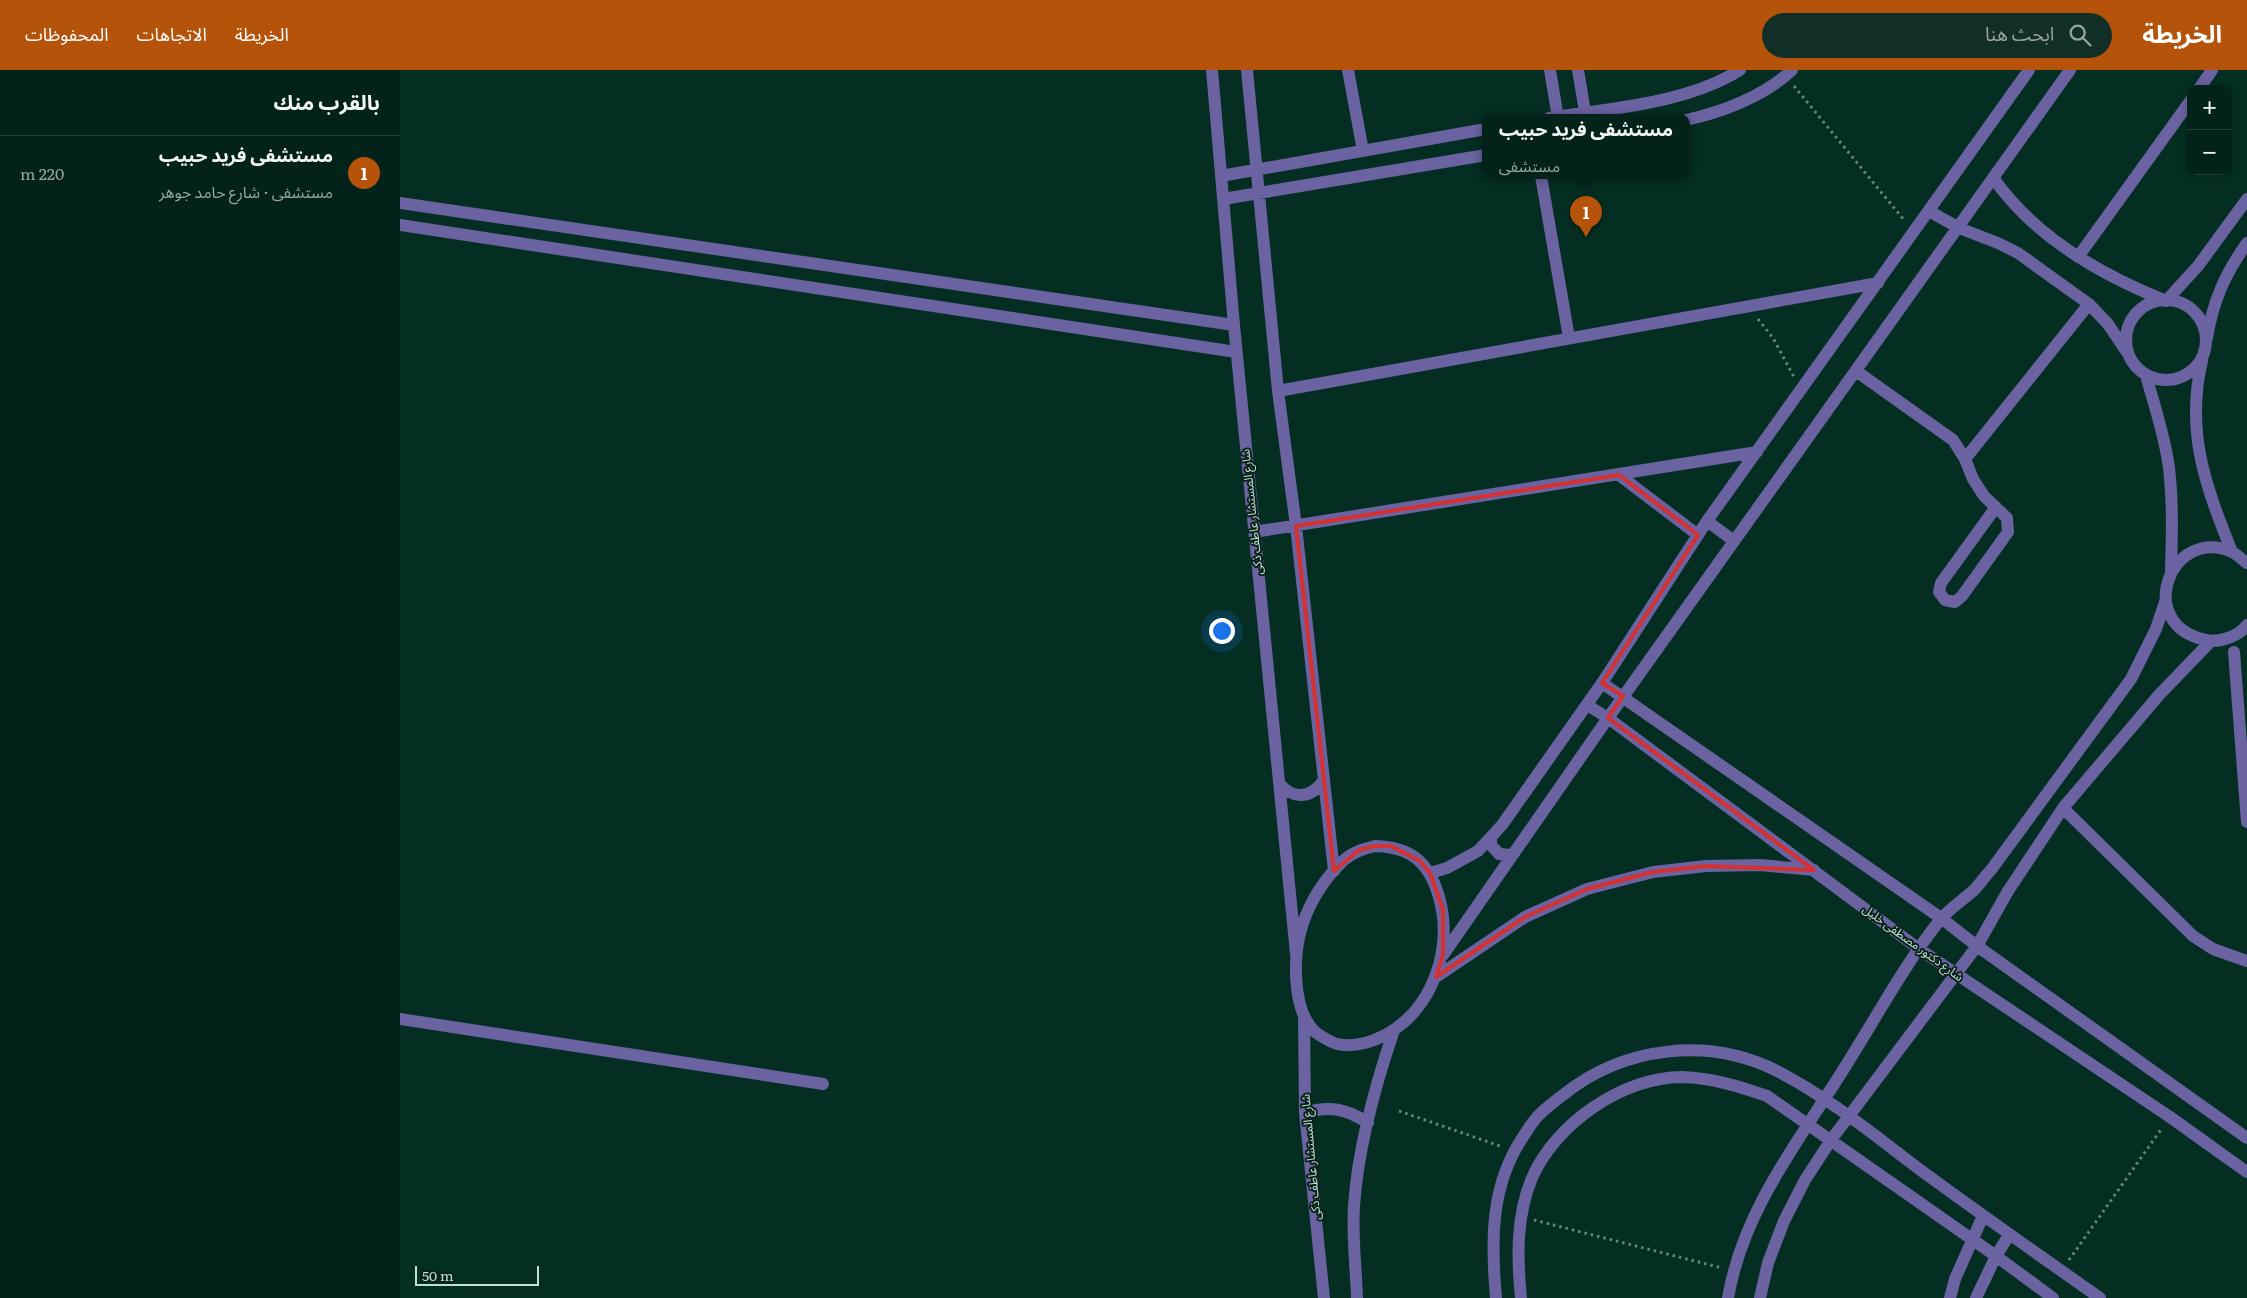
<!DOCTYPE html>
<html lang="ar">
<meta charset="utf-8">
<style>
:root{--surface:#03221a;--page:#112f27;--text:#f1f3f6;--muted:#97a4a2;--line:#243f39;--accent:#b45309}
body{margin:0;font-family:Literata,"Noto Sans Arabic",serif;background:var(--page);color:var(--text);direction:rtl}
.controls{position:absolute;right:15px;top:15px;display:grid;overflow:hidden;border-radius:10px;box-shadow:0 2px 8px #0003}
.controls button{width:45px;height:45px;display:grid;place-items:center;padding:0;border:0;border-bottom:1px solid var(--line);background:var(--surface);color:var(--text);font:25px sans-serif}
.scale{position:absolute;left:15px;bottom:12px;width:124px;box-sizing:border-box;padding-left:5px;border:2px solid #bce0d1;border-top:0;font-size:14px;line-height:18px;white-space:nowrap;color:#bce0d1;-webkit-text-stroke:4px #0a221a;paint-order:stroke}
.you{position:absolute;left:821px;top:560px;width:18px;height:18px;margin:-12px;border:4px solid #fff;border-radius:50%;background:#1a73e8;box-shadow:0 0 0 8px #1a73e833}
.badge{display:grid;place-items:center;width:32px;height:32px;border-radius:50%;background:var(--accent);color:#fff;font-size:16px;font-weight:700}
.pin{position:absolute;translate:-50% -41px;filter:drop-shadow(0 1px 2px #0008)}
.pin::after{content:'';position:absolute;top:26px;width:18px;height:15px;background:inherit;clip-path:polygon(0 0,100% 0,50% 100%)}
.popup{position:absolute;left:1082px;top:44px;width:208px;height:65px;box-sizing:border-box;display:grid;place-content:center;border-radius:10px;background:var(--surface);filter:drop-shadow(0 1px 4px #0005);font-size:16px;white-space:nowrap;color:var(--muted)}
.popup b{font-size:19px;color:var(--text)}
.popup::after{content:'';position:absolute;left:50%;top:100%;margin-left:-10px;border:10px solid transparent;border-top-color:var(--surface)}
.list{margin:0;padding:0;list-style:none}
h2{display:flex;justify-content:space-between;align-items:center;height:65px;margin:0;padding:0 20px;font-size:21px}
h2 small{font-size:16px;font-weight:400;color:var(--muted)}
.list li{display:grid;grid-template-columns:32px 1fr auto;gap:15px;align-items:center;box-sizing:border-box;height:70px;padding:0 20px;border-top:1px solid var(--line)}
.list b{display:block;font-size:19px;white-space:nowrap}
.list p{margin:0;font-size:16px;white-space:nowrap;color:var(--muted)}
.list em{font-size:16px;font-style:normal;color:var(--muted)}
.icon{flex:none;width:28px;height:28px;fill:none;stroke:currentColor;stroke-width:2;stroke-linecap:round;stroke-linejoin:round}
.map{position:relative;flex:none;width:1847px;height:1228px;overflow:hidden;direction:ltr}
header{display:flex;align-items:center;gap:30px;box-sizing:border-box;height:70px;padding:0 25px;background:var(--accent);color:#fff}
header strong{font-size:24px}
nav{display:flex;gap:28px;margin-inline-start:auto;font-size:18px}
.search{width:350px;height:45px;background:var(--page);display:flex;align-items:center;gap:12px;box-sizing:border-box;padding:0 18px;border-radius:28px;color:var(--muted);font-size:19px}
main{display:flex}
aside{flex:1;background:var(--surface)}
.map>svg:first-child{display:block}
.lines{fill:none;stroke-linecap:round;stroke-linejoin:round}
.path{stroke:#61887b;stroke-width:3;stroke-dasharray:2.5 4;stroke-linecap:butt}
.minor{stroke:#6a62a1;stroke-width:12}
.marked{fill:none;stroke:#d53130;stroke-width:4;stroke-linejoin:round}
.labels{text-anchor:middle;stroke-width:4;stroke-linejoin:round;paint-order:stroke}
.street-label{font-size:12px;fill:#bce0d1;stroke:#0a221a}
</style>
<header>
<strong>الخريطة</strong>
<div class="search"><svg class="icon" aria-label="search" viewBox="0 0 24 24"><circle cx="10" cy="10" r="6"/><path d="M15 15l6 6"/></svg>ابحث هنا</div>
<nav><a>الخريطة</a><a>الاتجاهات</a><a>المحفوظات</a></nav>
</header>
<main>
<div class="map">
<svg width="1847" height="1228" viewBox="0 0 1847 1228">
<rect width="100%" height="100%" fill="#042e22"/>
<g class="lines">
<!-- path -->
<path class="path" d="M1394,16L1504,150
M1358,249L1373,268L1394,307
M999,1041L1103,1077
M1134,1150L1322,1198
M1669,1190L1762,1058"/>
<!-- minor -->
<path class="minor" d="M812,0L834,255L896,884
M847,0L878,321L896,456L934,801
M948,0L963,81
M1150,0L1158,48
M1178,0L1186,48
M1799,19L1812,0
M1149,48C1210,38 1286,34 1340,0
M1286,50C1323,42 1364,26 1392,0
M821,106L1086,59
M1141,106L1169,268
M1594,109C1635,167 1699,204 1764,230
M823,129L1086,85
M0,133L834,255
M1529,141L1559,158L1598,173L1618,183L1689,234L1708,254L1726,281
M0,155L836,282
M1678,187L1791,30
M1726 270a40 40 0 1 1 80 0a40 40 0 1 1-80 0Z
M1766,231L1798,196L1847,129
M1807,268C1813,231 1825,204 1847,173
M1802,291C1785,362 1806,417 1832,482
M1456,301L1553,370L1565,389L1573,409L1584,426L1607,448L1608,462L1562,526L1555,532L1545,530L1539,522L1541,513L1596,437
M1746,305C1754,335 1765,366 1769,398C1773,432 1772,467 1771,501
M878,321L1478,213
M1565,389L1689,234
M1219,405L1298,465
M1307,451L1334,471
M854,462L1357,382
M1847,493C1842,490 1837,484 1832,482C1770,455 1733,555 1806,570C1820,573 1839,566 1847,555
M1834,582L1847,752
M1202,613L1541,848L1577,876L1847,1068
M1187,635L1208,648L1519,879L1770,1047L1847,1102
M879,713C893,730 911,729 924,710
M1663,738L1793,866L1813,879L1847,891
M1091,769V775L1099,784L1111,785
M975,776C1011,777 1029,792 1039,827C1056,885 1026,957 965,973C953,976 939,977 928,970C924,968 919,965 915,962C891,939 893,882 903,853C911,830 926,807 944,790C953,782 963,779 975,776Z
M1030,803L1047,798L1078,781L1102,755L1202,613L1307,451L1629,0
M1043,885L1208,648L1670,0
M1036,907L1125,847L1187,819L1253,802L1306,796L1360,795L1414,800
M904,946L905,1043L924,1228
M0,949L423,1014
M905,1043C929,1035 947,1039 968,1053
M957,1228C956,1197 952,1166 954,1136C958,1076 975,1016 994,960
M1096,1228C1091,1170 1090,1114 1125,1064C1129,1058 1134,1049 1140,1044C1147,1037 1155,1031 1163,1025C1224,976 1309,966 1379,1002C1433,1030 1481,1071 1530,1107C1586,1148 1643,1188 1700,1228
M1121,1228C1117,1188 1116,1146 1132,1108C1155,1054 1223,1007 1282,1007C1312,1008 1338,1016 1367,1026L1596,1186L1653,1228
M1328,1228C1343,1140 1399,1071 1445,997C1476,948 1504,895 1540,850C1549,839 1563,830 1574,820C1580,814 1585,806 1591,800L1731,609L1756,559L1765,532
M1360,1228L1368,1193L1384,1151L1405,1110L1431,1070L1577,876L1608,821L1663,738L1759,625L1811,571
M1550,1228L1555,1209L1583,1146
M1576,1228L1596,1186L1609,1165"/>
</g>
<!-- marked area -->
<path class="marked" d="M1219,405L1298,465L1202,613L1223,626L1208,648L1414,800L1306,796L1253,802L1187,819L1125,847L1036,907L1043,885V840L1030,803L1020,791L991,776H975L959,780L934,801L896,456Z"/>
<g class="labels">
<!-- street labels -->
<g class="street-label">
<text transform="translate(852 442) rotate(-96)" y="4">شارع المستشار عاطف ذكى</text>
<text transform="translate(1513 873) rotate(36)" y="4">شارع دكتور مصطفى خليل</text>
<text transform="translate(911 1087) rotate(-95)" y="4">شارع المستشار عاطف ذكى</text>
</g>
</g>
</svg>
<div class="controls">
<button>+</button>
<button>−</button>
</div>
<div class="scale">50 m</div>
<div class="you"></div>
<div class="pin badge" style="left:1186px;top:167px">1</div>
<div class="popup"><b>مستشفى فريد حبيب</b>مستشفى</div>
</div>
<aside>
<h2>بالقرب منك<small></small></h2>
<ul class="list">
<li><span class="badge">1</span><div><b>مستشفى فريد حبيب</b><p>مستشفى · شارع حامد جوهر</p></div><em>220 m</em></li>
</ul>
</aside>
</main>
